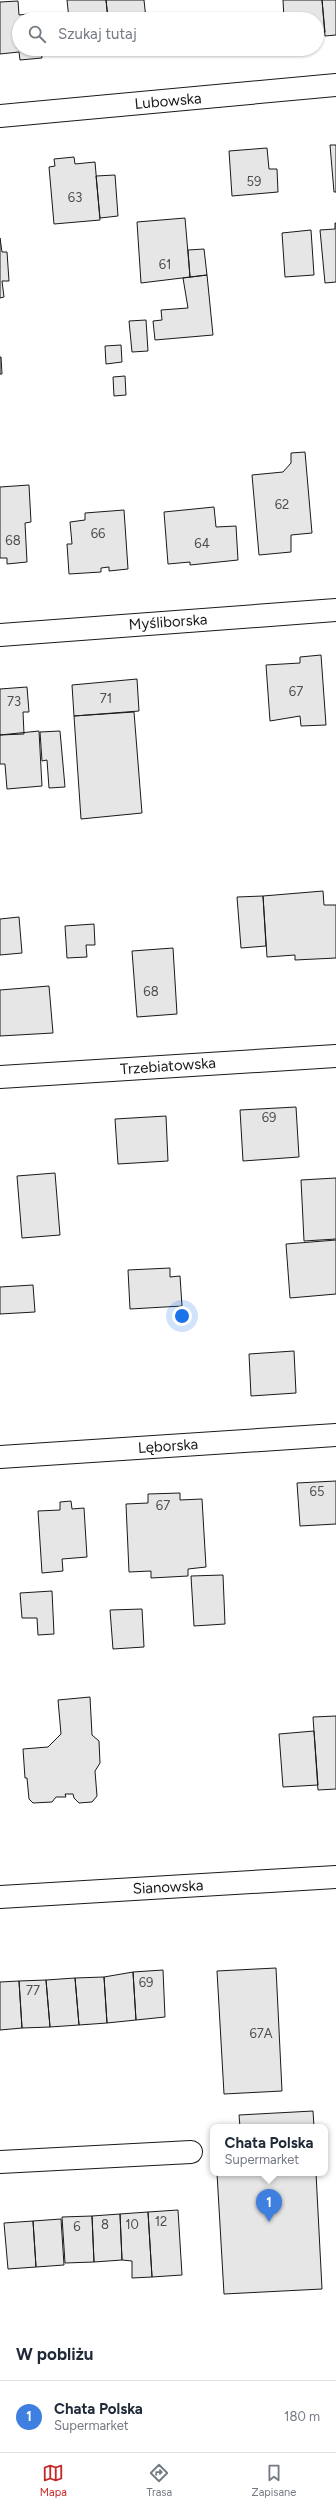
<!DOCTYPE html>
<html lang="pl">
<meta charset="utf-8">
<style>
:root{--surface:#fff;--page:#f6f6f7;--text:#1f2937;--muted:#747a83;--line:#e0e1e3;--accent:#c62828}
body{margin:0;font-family:Figtree,sans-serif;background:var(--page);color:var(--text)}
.you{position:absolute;left:182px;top:1316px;width:14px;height:14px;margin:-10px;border:3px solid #fff;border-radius:50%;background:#1a73e8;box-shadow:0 0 0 6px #1a73e833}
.badge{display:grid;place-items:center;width:26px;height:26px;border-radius:50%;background:var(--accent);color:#fff;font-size:13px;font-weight:700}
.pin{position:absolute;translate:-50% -33px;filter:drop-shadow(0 1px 2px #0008)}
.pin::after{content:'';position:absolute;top:21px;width:14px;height:12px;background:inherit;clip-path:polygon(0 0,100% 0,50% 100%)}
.popup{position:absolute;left:210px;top:2124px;width:118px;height:52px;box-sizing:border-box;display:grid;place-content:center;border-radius:8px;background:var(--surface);filter:drop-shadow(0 1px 3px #0005);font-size:13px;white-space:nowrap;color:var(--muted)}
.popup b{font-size:15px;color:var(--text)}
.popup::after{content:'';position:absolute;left:50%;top:100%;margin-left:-8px;border:8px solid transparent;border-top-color:var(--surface)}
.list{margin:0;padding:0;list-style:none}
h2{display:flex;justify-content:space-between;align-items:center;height:52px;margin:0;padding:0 16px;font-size:17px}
h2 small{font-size:13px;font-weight:400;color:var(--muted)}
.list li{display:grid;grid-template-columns:26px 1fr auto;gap:12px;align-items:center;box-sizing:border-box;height:72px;padding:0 16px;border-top:1px solid var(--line)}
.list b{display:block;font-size:15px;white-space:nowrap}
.list p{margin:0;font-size:13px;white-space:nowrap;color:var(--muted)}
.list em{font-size:13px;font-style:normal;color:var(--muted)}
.icon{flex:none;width:22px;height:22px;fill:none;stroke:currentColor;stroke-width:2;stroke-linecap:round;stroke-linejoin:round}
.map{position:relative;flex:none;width:336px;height:2328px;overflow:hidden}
.search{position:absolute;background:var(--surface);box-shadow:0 1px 3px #0004;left:12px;right:12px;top:12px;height:44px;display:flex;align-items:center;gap:10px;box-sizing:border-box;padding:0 14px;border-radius:22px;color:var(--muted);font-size:15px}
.sheet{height:124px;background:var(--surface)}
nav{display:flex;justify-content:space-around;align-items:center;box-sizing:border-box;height:56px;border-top:1px solid var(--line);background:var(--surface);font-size:11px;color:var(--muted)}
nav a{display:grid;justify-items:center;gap:2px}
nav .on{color:var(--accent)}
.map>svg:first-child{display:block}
.building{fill:#e6e6e6;stroke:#1a1a1a}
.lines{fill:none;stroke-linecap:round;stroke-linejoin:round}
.minor-casing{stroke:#1a1a1a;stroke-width:24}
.minor{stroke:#fff;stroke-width:22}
.labels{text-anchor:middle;stroke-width:3;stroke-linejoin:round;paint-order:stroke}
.number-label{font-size:13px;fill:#4d4d4d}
.street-label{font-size:15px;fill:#1a1a1a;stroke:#fff}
</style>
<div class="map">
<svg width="336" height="2328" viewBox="0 0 336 2328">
<rect width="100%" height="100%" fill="#fff"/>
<!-- building -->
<path class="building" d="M67,0H106L108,19H69Z
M106,0H144L146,19H108Z
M283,0H322L325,32H317V19H284Z
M322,0H336V35L325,36Z
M18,1L19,15L38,13V19H19V49H41L42,58L20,60L19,52L0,54V2Z
M72,49H110L111,51L72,54Z
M110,49H130L111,51Z
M330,145H336V192H334Z
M267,148L269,169H277L278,192L232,196L229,151Z
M74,157L75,164L95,162L100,220L54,224L49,167L55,166L54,159Z
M115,175L118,216L100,218L96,176Z
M185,218L190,277L141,283L137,222Z
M335,223H336V282L325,283L320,230L335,229Z
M311,230L314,275L285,277L282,233Z
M0,238L2,252H7L9,281H2L4,297L0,298Z
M204,249L207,275L190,277L188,250Z
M207,275L213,335L155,340L153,321L162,320L161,310L188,308L183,278Z
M146,320L148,351L132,352L129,321Z
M121,345L122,362L106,364L105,346Z
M1,357L2,374H0V357Z
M125,376L126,395L114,396L113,377Z
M305,452L312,533L291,535V552L259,555L252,475L283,472L291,463V453Z
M29,485L31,522L25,523L27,562L7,564V558H0V487Z
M214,507L216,527L236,526L238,560L190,565V562L168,564L164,512Z
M124,510L128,569L109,571V567L101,568V572L69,574L67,544H72L70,522L85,520V513Z
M321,655L326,725L301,726L300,716L270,721L266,665L300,663V657Z
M137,679L139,711L74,716L72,685Z
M27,687L29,712H23L24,734L0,735V689Z
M134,712L142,813L81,819L74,716Z
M39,731L42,786L7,789L5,764H0V735Z
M60,731L65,787L49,788L47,760L42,761L40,732Z
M323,891L324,905H336V958L295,960V955L267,957L263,896Z
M263,896L266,946L241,948L237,897Z
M19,917L22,953L0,955V919Z
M94,924L95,945H86L87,957L67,958L65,926Z
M173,948L177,1014L137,1017L132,951Z
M49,986L53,1033L0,1036V990Z
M296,1107L299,1157L243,1161L240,1110Z
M166,1116L168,1161L118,1164L115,1119Z
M55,1173L60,1235L22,1238L17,1176Z
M336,1178V1239L304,1241L301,1180Z
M336,1240V1294L290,1298L286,1244Z
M170,1268V1277L180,1276L182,1306L130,1309L128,1270Z
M33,1285L35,1312L0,1314V1287Z
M294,1351L296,1393L251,1396L249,1354Z
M336,1481V1524L300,1526L297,1483Z
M180,1493V1500L202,1499L206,1567L188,1569V1576L151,1578V1571L129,1572L126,1504L148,1503V1494Z
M71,1501L72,1509L84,1508L87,1557L62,1559L63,1571L42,1573L38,1511L60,1510V1502Z
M223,1575L225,1624L194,1626L191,1576Z
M52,1591L54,1634L38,1635L37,1618H22L20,1593Z
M142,1609L144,1647L113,1649L110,1610Z
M90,1697L92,1735L99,1741L100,1763L95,1771L97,1796L92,1802L79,1803L74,1798L73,1794H65L66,1797H56L52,1802L33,1803L29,1799L27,1778H25L23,1749L48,1747L61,1734L58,1700Z
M336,1716V1789L318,1790L313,1717Z
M314,1731L318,1785L283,1787L279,1734Z
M276,1968L282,2091L224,2094L217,1971Z
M163,1970L165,2017L136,2020L133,1972Z
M133,1972L136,2020L107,2023L104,1977Z
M104,1977L107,2023L79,2025L75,1978Z
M75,1978L79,2025L50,2027L46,1980Z
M46,1980L50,2027L22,2028L19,1981Z
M19,1981L22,2028L0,2030V1982Z
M313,2111L314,2127H240L239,2115Z
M217,2173H316L322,2289L224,2294Z
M178,2210L182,2275L152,2277L148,2212Z
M148,2212L152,2277L132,2278V2261L122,2260L120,2214Z
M120,2214L122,2260L94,2262L92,2216Z
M92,2216L94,2262L65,2263L62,2217Z
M61,2219L64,2265L36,2267L33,2221Z
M33,2221L36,2267L8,2269L4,2223Z"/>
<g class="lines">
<!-- minor casing -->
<g class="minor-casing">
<path id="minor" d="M0,116L336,85
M0,635L336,610
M0,1077L336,1056
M0,1457L336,1435
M0,1897L336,1877
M0,2162L191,2152"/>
</g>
<!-- minor -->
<use href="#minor" class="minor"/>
</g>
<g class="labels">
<!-- number labels -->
<g class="number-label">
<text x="254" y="186">59</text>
<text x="75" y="202">63</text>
<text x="165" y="269">61</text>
<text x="282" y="509">62</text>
<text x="98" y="538">66</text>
<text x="13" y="545">68</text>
<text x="202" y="548">64</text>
<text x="296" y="696">67</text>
<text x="106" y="703">71</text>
<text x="14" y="706">73</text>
<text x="151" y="996">68</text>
<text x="269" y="1122">69</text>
<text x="317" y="1496">65</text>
<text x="163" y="1510">67</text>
<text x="146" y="1987">69</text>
<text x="33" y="1995">77</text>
<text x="261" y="2038">67A</text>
<text x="161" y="2226">12</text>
<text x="105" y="2229">8</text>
<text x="132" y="2229">10</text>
<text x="77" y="2231">6</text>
</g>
<!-- street labels -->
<g class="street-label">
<text transform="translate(168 101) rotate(-5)" y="5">Lubowska</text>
<text transform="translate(168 622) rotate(-4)" y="5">Myśliborska</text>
<text transform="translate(168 1066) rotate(-4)" y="5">Trzebiatowska</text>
<text transform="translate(168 1446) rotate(-4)" y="5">Lęborska</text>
<text transform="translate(168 1887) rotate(-3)" y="5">Sianowska</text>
</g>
</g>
</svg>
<div class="you"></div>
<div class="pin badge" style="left:269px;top:2222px;background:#3f7fe0">1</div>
<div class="popup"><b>Chata Polska</b>Supermarket</div>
<div class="search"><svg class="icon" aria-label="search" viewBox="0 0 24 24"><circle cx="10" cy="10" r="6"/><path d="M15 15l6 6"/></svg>Szukaj tutaj</div>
</div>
<section class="sheet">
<h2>W pobliżu<small></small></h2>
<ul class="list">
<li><span class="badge" style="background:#3f7fe0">1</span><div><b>Chata Polska</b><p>Supermarket</p></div><em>180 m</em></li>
</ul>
</section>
<nav>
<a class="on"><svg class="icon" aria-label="map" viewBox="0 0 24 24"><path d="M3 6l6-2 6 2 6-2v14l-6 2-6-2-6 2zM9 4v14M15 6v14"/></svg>Mapa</a>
<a><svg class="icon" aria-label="directions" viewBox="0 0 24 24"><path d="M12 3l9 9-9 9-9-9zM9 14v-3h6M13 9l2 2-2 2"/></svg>Trasa</a>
<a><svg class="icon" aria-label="saved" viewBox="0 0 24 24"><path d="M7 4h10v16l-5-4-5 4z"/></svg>Zapisane</a>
</nav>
